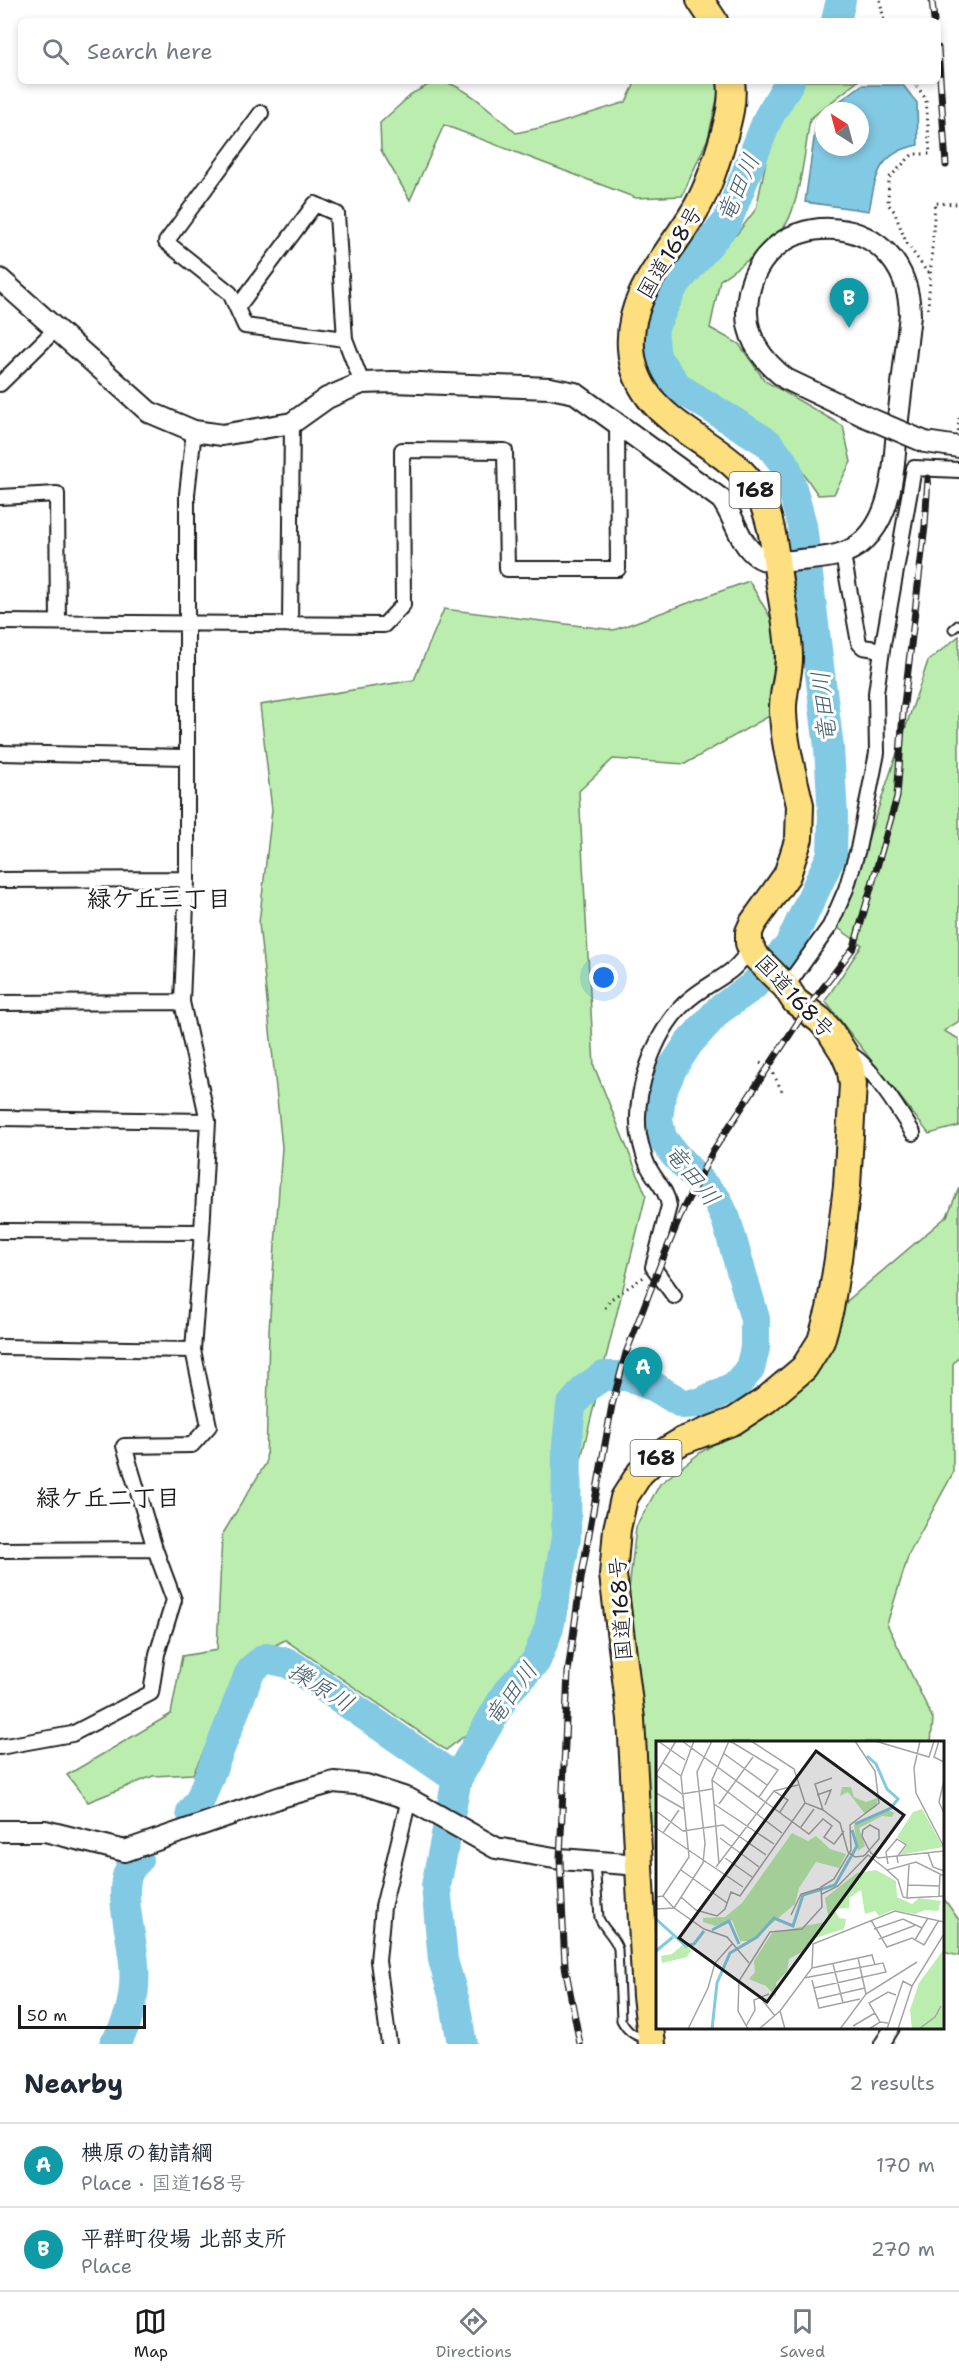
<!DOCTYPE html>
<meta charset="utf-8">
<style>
:root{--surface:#fff;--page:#f6f6f7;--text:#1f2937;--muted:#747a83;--line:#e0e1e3;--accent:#1c1c1c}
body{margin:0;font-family:"Shantell Sans","Klee One",sans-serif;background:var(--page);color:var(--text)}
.compass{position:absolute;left:815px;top:102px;width:54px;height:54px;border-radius:50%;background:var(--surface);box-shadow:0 3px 9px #0003;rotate:324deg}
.scale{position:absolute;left:18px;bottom:15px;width:128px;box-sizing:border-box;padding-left:6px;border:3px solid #1c1c1c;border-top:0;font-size:16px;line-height:21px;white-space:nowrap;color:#1c1c1c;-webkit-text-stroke:4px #fff;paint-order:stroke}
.you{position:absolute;left:604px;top:978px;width:21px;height:21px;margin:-15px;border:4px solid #fff;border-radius:50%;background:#1a73e8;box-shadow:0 0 0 9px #1a73e833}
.badge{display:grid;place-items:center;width:39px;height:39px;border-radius:50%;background:var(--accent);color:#fff;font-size:20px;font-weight:700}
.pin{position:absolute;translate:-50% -50px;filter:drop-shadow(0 2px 3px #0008)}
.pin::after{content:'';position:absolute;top:32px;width:21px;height:18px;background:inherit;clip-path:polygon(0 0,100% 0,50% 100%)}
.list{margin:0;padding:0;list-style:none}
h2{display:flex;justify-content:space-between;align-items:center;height:78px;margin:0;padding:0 24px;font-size:26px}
h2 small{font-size:20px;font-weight:400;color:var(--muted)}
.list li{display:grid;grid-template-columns:39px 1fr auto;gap:18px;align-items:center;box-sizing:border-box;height:84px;padding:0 24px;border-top:2px solid var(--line)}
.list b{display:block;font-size:22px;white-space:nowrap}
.list p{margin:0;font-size:20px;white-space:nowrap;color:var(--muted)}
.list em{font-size:20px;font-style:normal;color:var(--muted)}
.icon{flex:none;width:33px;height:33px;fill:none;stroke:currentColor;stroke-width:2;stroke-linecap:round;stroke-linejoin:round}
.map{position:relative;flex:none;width:959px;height:2044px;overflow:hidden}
.search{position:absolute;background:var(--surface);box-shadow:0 3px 9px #0003;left:18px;right:18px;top:18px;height:66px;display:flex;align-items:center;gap:15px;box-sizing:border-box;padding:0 21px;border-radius:9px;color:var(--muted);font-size:22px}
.sheet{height:246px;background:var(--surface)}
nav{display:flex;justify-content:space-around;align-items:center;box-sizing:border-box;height:84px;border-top:2px solid var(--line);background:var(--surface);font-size:16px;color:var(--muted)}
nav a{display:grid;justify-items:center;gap:3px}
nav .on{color:var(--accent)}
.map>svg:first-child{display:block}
.green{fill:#bbeeae;stroke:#6c8565;stroke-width:1.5}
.water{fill:#82c9e3;stroke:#598493;stroke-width:1.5}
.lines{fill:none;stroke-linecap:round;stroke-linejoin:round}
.river{stroke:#82c9e3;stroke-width:30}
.lane-casing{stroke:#1c1c1c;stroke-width:11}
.street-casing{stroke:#1c1c1c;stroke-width:18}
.secondary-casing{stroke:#1c1c1c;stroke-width:24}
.highway-casing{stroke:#1c1c1c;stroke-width:30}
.path{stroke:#1c1c1c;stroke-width:3;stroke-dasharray:1.5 4.5;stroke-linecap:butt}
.lane{stroke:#fff;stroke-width:7}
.street{stroke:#fff;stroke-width:14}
.secondary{stroke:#fff;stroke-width:20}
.highway{stroke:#fedf80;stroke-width:26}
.rail-casing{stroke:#1c1c1c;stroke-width:7}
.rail{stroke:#fff;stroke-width:4.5;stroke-dasharray:14;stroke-linecap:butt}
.secondary-bridge-casing{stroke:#1c1c1c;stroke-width:24;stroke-linecap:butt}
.secondary-bridge{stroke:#fff;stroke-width:20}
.labels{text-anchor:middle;stroke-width:6;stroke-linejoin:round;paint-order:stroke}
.shield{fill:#fff;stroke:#606060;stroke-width:1.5}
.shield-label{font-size:21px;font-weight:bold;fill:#1c1c1c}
.street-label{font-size:22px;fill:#1c1c1c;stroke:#fff}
.water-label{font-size:24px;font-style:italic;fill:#45616c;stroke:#fff}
.neighbourhood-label{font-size:24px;font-weight:bold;fill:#1c1c1c;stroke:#fff}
.inset-river{fill:none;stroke:#82c9e3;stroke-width:3}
.inset-road{fill:none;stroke:#a4a4a4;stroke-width:1.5}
.view{fill:#1c1c1c;fill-opacity:0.15;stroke:#1c1c1c;stroke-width:3}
.inset-edge{fill:none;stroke:#1c1c1c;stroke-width:3}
</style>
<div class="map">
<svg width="959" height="2044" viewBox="0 0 959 2044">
<rect width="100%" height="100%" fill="#fff"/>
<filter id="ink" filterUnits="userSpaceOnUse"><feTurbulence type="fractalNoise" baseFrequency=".0167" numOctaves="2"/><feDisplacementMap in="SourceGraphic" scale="12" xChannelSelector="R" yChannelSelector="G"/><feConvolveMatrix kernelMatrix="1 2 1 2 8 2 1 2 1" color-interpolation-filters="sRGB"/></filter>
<g filter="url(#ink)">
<!-- green -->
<path class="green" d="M436,81C462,81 497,116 516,133L553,125L626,102L636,81H718L720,86L708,138L682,196L636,198L444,125L410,200L381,150L380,123L413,93Z
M799,81H858L810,119C806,144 799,208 784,227C770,246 739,266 720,280L710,328L739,344L765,381L843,426L851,462L834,494L818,495L777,435L683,383L663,355L660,331L678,292L711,250L737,234L756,209L773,128L792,90Z
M749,581L776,627L771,715L685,764L613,759L579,791L594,1066L646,1195L524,1690L446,1750L285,1640L246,1661L193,1774L153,1776L88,1802L67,1775L171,1714L182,1656L217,1650L222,1535L266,1463L269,1330L282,1147L259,923L272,810L260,705L414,680L444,609L614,630Z
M959,636V1021L944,1031L959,1039V1126L929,1134L825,1001L862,945L838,928L928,661Z
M959,1188V1356L953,1364V1473L909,1554L887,1624L933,1719L931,1742H658L657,1830L648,1822L628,1600L636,1527L660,1484L701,1452L780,1405L827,1351L847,1301L947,1216Z
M942,1896L959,1920V1956L943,1952Z"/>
<!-- water -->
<path class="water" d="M862,85H903L917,103L918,145C878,153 876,175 869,211L805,202L817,118L824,113V147H860V111H826Z"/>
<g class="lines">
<!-- river -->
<path class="river" d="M836,21L841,0
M191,1812L200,1800L249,1674L253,1668L266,1658L288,1663L296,1668L457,1779
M114,2044C131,2021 136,1993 134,1964C133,1939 118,1893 129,1871C131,1867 135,1863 138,1860
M462,2044L455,2002L443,1960L436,1886L457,1779L507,1692L536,1661L549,1628L566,1538L567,1444L571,1406L587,1387L603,1376H627L655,1387L683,1404L700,1403L735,1386L750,1369L755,1348V1319L726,1219L717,1200L674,1154L662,1138L658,1120L661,1094L673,1067L689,1043L719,1010L753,986L789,946L832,854L833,816L829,748L802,525L786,466L768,443L679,388L656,358L653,329L673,287L727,222L768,118L790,81"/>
<!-- lane casing -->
<g class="lane-casing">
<path id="lane" d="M953,629L959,624
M595,1862L599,1918C604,1930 615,1937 618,1949L621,2020C627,2031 633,2036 645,2038"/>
</g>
<!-- street casing -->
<g class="street-casing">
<path id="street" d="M261,113L166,242L230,293L245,326L345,339L362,383
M237,308L315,204L337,214L345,339
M0,384L57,328
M0,497L57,494L58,622
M843,555L859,643L863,647L882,650
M0,622L384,625L403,605L402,450L505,451L507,569H618L617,423
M290,625L292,423
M0,753L185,757
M0,880L187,879
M786,987L830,926L846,889L858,849L877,753L876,693L882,650L914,468L959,470
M0,1003L182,1002
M846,1053C865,1055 902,1115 913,1133
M0,1118L208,1121
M0,1231L202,1232
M674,1296L653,1267L669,1206C667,1190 655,1180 648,1166C644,1157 641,1145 639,1135C633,1094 654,1033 684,1004C699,989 717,982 733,969C740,963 745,955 752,949
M0,1347L193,1350
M0,1550L155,1549
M0,1747L72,1734L151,1693L157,1654L174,1600L155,1549L124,1446L192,1445L209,1426L193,1350L202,1232L208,1121L182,1002L187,879V494L194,431
M389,2044L378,1961L383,1907L409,1799
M882,2044L892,2028"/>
</g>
<!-- secondary casing -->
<g class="secondary-casing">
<path id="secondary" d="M0,279L149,412L194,431L222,435L292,423L327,398L362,383L393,382L550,388L575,393L721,499C734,515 739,544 757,556C771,566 794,560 810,559C835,557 855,553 871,533C895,503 894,456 898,419C902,384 906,350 910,315C908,200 750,202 747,310C746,339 764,362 786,379L864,416
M925,442L959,447
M0,1831H45L125,1851L281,1797L334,1782L366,1785L409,1799L496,1848L560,1859L640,1865"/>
</g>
<!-- highway casing -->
<g class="highway-casing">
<path id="highway" d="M700,0L714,21
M652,2044L646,1996L631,1719L613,1575L617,1529L624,1498L640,1473L659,1455L682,1441L734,1421L766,1400L804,1368L821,1341L830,1309L838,1259L847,1186L853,1084L850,1067L844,1053L830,1031L820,1020L795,1001L786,987L754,955L749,943V932L753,923L787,875L799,838L800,805C793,775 784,743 783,712C782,694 789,676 789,658C789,632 783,606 779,581C775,554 773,522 760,497C728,436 636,428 631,348C627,293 672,252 697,207C709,186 716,162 723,139C728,121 734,100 731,81"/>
</g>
<!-- path -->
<path class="path" d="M880,0L884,21
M913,81L926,99L930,154H913L889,178L888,204L894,211L906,242L927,272H931
M928,309L935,203L959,204
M958,431L959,418
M760,1063L770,1067L782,1091
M605,1308L611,1299L644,1277"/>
<!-- lane -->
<use href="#lane" class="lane"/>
<!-- street -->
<use href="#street" class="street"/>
<!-- secondary -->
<use href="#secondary" class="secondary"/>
<!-- highway -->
<use href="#highway" class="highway"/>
<!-- rail casing -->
<g class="rail-casing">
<path id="rail" d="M932,0L934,21
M938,48L946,165
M580,2044L565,1966L560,1859L568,1672L581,1579L612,1405L626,1353L657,1273L684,1207L713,1151L806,1010L854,947L897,797L903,713L925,526L928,478"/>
</g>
<!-- rail -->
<use href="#rail" class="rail"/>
<!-- secondary-bridge casing -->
<g class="secondary-bridge-casing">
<path id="secondary-bridge" d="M864,416L925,442"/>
</g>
<!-- secondary-bridge -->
<use href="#secondary-bridge" class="secondary-bridge"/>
</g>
</g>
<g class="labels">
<!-- shield labels -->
<g class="shield">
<rect x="729.5" y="472" width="51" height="36" rx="4.5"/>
<rect x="630.5" y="1440" width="51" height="36" rx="4.5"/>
</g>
<g class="shield-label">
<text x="755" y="497">168</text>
<text x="656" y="1465">168</text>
</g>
<!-- street labels -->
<g class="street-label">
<text transform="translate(669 252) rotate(-59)" y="8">国道168号</text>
<text transform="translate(795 996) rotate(47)" y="8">国道168号</text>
<text transform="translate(620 1609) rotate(-94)" y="8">国道168号</text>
</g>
<!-- water labels -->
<g class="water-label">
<text transform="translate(738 188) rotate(-66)" y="8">竜田川</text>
<text transform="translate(824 707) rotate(-96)" y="8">竜田川</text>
<text transform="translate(692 1175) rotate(51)" y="8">竜田川</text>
<text transform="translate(321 1687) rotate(32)" y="8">擽原川</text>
<text transform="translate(511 1694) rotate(-54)" y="8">竜田川</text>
</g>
<!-- neighbourhood labels -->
<g class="neighbourhood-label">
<text x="159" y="907">緑ケ丘三丁目</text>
<text x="108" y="1506">緑ケ丘二丁目</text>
</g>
</g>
<!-- overview -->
<g transform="translate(656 1741)">
<rect width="288" height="288" fill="#fff"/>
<path d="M186,46H195L198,56L210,61L222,57L220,66L209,73L192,51L184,55ZM266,68L287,106L244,114L251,104L241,96L257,71ZM232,69L238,72L236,76L226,75L203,87L209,105L202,110L198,84ZM136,92L152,100L160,95L174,108L190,113L183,127L160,121L143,147L139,163L95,200H84L76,179L59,185L47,181V177L69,176L86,162ZM220,129L240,140L241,156L256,163L263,157L285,160L282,170L269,169L259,173L237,169L223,175L219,170L209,173L205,149L193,157V167L178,168L183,177L190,178L188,188L156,198L149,209L133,218L131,230L120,242V256L110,245L93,238L99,231L98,220L116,192L173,180L169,157L201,132ZM28,203L35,209L31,216L6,222L5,215L16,213ZM288,208V288H256L254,269L263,242Z" fill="#bbeeae"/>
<path class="inset-river" d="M199,83L235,67L242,58L231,48L220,23L211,15M0,178L30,205L38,203L48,190M56,189L73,180L83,203M0,210L17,196M56,288L61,242L74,212L101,196L118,177L137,185L147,154L179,144L201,105L196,89"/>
<path class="inset-road" d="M2,0L29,19M26,0L153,93L167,78L176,85L168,96L178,103L188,90M74,0L122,29L103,56M95,0L138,28L149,62L167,69L184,82L192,111L199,116L207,115L209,114L222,99L223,98V89L214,84L207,89L206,95L211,105L215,112L222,117L288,110M219,0L273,16L278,0M264,0L258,27L260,52L288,106M283,0L278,16L288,21M67,12L111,44M7,22L25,35M0,33L20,0M0,34L26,53L56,48M56,39L126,92M288,39L283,61L288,72M118,50L132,59L124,71M0,52L28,68M161,54L175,49L169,64M58,63L118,103M63,63L97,16M167,69L159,43L176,37M0,70L27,90L67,84L110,114M145,86L158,68M0,87L87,146M7,92L23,69M64,97L103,126M272,112L277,126L288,130M69,117L96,136M63,123L56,39L73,0M232,123L230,111L241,98L250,104L241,116L242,122M60,126L118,50L142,44M25,129L71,162M252,144L284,145M166,153L182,145L212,114L231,129M7,155L33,116L25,35L38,0M283,155L284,133M0,156L7,155L18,167L47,122L49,102L41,31L56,0M25,156L40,169L61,175L69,168L75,151L84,155L149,62M251,157L247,156L242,139L231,129L260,121L288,135M251,157L288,155M251,157L253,124M0,168L18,167L48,188L71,196L93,222M135,174L145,153L165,147M215,179L231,206L256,197L268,204L283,179M218,188L247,178L266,187M223,198L260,184M259,199L272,177M202,217L210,253M177,223L187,262M156,227L216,214L219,224M148,237L227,222L230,231L158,247M156,239L163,267L204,258M104,256L119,275M161,258L209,247M124,270L129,288M224,281L213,262L232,251L240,254M90,285L99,269L98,259L113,253M197,285L219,272M32,288L52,247L59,222L77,202M92,288L82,270L83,240L114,191L146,188L166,166L165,146L178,138L195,109L194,84L223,62L219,30L199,0M103,288L124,270L156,227L157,203L239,170L288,181M184,288L210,253L261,221M213,288L224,281L232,282M231,288L247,240L256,245M242,288L256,245L288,193M263,288L279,276L285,265"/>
<path class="view" d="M160,10L248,74L111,261L23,197Z"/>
<rect width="288" height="288" class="inset-edge"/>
</g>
</svg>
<svg class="compass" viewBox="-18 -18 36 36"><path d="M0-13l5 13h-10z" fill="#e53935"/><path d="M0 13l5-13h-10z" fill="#747a83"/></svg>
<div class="scale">50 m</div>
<div class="you"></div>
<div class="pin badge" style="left:643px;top:1397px;background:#0f9aa8">A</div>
<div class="pin badge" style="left:849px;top:328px;background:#0f9aa8">B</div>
<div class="search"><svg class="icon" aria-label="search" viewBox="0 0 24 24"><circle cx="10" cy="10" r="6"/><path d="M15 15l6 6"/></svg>Search here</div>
</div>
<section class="sheet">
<h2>Nearby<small>2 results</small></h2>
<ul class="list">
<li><span class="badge" style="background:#0f9aa8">A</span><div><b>椣原の勧請綱</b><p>Place · 国道168号</p></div><em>170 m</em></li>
<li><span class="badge" style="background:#0f9aa8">B</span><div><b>平群町役場 北部支所</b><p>Place</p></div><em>270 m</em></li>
</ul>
</section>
<nav>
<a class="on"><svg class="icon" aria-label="map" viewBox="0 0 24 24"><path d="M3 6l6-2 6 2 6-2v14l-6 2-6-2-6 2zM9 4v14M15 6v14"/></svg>Map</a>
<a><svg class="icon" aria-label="directions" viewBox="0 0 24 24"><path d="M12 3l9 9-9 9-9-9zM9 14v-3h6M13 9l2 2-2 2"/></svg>Directions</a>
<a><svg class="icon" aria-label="saved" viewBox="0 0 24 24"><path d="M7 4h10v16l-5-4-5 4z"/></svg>Saved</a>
</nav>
